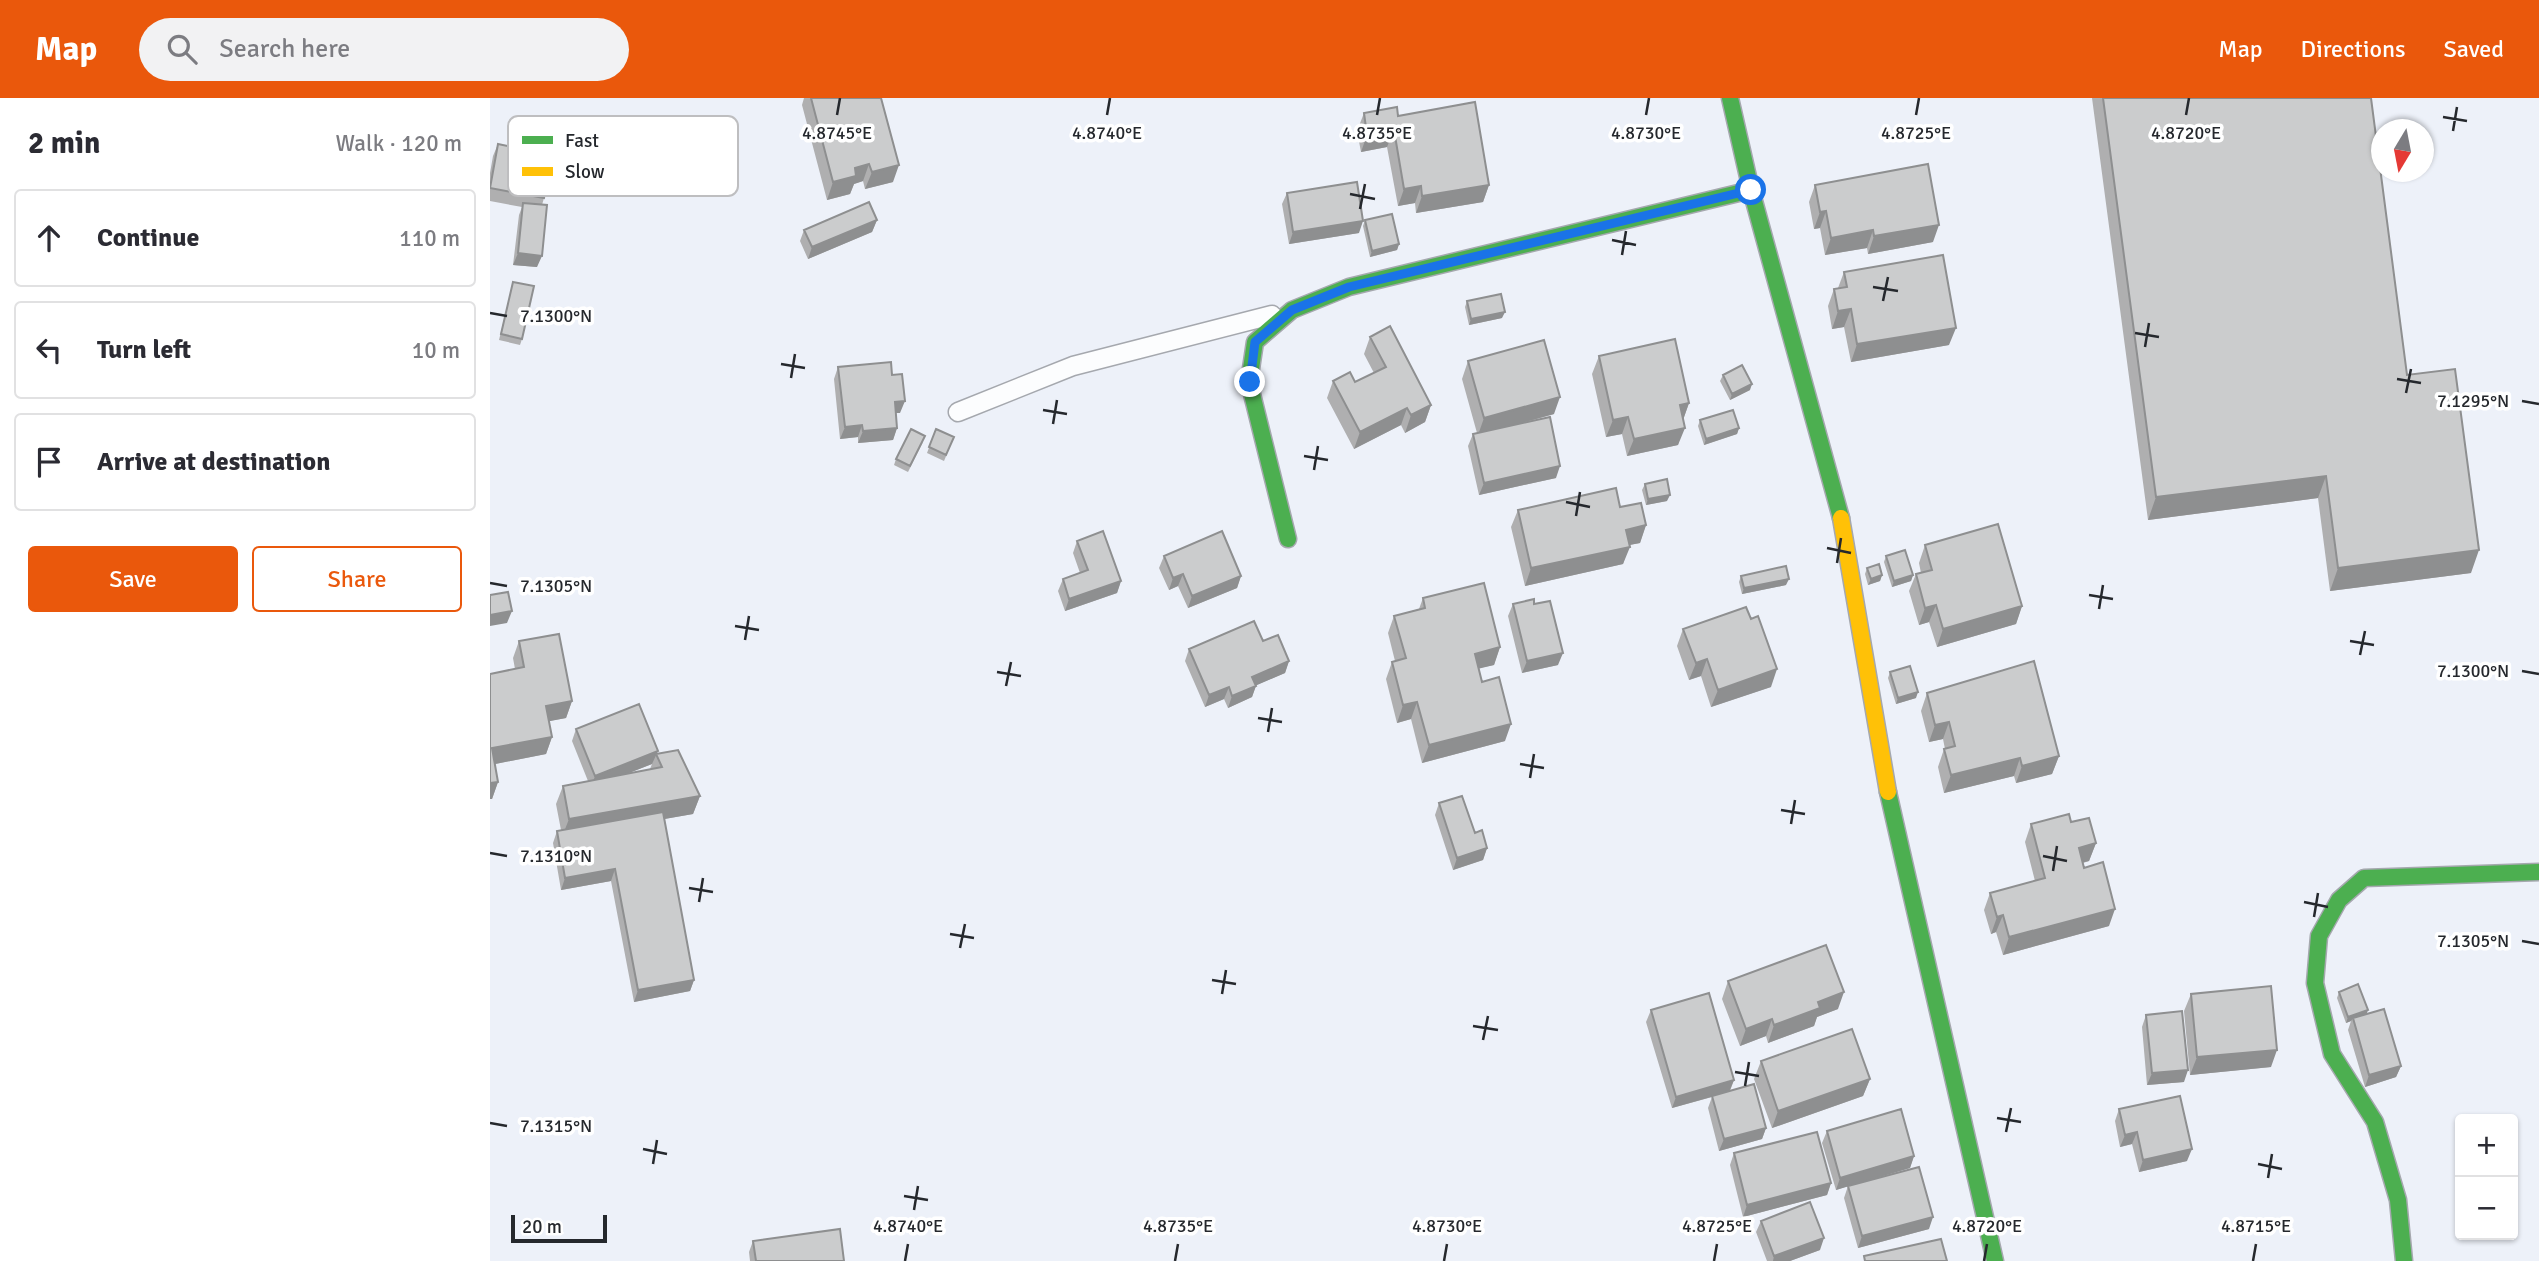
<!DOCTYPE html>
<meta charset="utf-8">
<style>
:root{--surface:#fff;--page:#f2f2f3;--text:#2b2b33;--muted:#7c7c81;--line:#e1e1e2;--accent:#ea580c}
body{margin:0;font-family:Signika,sans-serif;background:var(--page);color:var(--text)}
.controls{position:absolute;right:21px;bottom:21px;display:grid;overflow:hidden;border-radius:7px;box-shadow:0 2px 5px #0004}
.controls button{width:63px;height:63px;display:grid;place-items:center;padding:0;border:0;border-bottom:2px solid var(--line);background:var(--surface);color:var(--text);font:35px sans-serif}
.compass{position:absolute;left:1881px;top:21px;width:63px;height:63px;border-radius:50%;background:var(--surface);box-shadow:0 2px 5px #0004;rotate:190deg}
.scale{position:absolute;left:21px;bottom:18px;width:96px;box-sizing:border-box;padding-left:7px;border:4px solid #25282d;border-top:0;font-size:19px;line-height:24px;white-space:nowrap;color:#25282d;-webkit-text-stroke:5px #fff;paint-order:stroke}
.stop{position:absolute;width:21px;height:21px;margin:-16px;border:5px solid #1a73e8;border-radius:50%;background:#fff}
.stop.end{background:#1a73e8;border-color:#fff;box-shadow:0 2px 7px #0008}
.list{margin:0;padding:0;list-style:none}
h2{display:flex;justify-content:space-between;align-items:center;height:91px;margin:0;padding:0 28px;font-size:30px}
h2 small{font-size:23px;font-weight:400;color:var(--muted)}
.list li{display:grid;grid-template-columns:46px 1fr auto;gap:21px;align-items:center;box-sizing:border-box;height:98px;margin:0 14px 14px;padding:0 14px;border:2px solid var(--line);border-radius:7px}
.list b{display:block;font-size:26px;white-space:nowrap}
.list em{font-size:23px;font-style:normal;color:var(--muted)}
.actions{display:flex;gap:14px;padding:21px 28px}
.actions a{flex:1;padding:16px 0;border:2px solid var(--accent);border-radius:7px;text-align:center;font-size:24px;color:var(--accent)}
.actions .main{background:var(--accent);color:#fff}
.icon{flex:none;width:38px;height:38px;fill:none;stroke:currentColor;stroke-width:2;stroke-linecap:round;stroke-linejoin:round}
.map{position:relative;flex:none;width:2049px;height:1163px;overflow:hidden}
header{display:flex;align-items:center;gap:42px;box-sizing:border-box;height:98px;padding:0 35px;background:var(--accent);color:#fff}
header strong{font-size:33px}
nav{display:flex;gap:38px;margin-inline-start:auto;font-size:24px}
.search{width:490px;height:63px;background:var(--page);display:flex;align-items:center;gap:18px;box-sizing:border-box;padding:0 24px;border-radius:38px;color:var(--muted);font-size:26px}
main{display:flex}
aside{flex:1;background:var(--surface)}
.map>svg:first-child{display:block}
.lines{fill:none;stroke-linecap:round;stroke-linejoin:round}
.lane-casing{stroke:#a5a8ae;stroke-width:21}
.fast-casing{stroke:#a5a8ae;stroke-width:19}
.slow-casing{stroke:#a5a8ae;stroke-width:19}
.lane{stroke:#fcfdfe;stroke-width:18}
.fast{stroke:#4caf50;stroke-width:16}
.slow{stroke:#ffc107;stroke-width:16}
.wall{fill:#afafb0;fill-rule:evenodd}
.shaded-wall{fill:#8e8f90}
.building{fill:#cbcccd;stroke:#8e8f90;stroke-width:2}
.route{stroke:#1a73e8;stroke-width:9}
.ticks{fill:none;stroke:#25282d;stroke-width:2.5}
.key{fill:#fff;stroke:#bebec0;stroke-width:2}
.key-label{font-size:19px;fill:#25282d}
.ticks-label{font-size:18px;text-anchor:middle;fill:#25282d;stroke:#fff;stroke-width:7;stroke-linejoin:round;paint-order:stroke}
</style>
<header>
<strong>Map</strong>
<div class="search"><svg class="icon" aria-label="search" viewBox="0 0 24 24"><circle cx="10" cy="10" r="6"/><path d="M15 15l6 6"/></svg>Search here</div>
<nav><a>Map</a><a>Directions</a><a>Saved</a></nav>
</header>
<main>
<aside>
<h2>2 min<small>Walk · 120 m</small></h2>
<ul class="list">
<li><svg class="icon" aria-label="ahead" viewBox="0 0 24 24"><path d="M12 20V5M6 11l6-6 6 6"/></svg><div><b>Continue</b></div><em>110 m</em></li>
<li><svg class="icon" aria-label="left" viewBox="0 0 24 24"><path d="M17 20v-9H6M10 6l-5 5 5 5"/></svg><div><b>Turn left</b></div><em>10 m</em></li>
<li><svg class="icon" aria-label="arrive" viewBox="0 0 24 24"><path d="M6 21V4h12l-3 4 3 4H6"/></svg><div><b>Arrive at destination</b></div></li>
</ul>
<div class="actions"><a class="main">Save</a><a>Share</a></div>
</aside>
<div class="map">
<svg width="2049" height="1163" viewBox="0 0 2049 1163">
<rect width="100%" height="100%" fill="#edf1f9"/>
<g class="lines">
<!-- lane casing -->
<g class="lane-casing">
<path id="lane" d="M468,314L583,268L782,217"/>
</g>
<!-- fast casing -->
<g class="fast-casing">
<path id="fast" d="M1240,0L1261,92L1351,420
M798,441L759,284L765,244L802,212L859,189L1261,92
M1398,694L1505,1163
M1914,1163L1908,1102L1885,1024L1842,956L1825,885L1829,838L1849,802L1874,780L2049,774"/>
</g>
<!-- slow casing -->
<g class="slow-casing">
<path id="slow" d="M1351,420L1398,694"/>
</g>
<!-- lane -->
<use href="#lane" class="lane"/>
<!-- fast -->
<use href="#fast" class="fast"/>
<!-- slow -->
<use href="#slow" class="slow"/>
</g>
<!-- wall -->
<path class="wall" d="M314,0H391L403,84L375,91L373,83L364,86L360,96L337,102L312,7Z
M1602,0H1881L1917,277L1981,475L1840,493L1828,400L1658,422Z
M874,15L908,18L999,87L993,104L926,115L925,105L908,108L897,49L871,54L867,33Z
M8,46L54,100L52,107L47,169L23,167L29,117L32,109L0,103V75L3,58Z
M1325,87L1443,144L1378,156L1377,150L1335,157L1330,130L1324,131L1319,104Z
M797,95L869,135L799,146L792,106Z
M387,122L382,134L318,161L310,143L314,132Z
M875,122L909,146L907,152L880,159L873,128Z
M1354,174L1459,247L1361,264L1354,229L1342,231L1338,208L1344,191L1348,190Z
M23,184L32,241L30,247L9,242Z
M977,203L1012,220L979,227L975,209Z
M880,239L941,307L935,324L915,335L911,327L864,351L837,300L843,283L865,284L884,275L874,256Z
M1109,258L1199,305L1193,322L1188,347L1137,358L1132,336L1116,339L1102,276Z
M978,263L1064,316L1033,325L1066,380L989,397L978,348L983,336L987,335L972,281Z
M348,269L402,277L410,315H406L407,330L403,342L368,345V339L350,341L344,281Z
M1233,277L1260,292L1240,302L1230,283Z
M1210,322L1249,330L1247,336L1214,347L1208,328Z
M446,331L464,339L454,363L437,355Z
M433,344L418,374L404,367L406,361Z
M1155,386L1177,403L1156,407L1152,392Z
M1130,409L1156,427L1150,445L1139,447L1133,466L1035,488L1021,429L1028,412Z
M587,443L631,483L627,495L575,513L568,493L573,481L590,475L583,455Z
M1435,447L1532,508L1526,526L1447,549L1439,524L1429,527L1419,493L1426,476L1431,475L1429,465Z
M674,458L751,478L747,490L698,510L688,488L679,492L669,470Z
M1396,458L1423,477L1421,483L1402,489L1394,464Z
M1377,470L1392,477L1390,483L1378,487L1375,476Z
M1251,478L1296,487L1252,496L1249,484Z
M933,500L1010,549L1004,567L989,570L992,584L1015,643L932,665L921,621L907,625L896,581L902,564L905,563L898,535L904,518L929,511Z
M1023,506H1044L1068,567L1032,575L1018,518Z
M1193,531L1281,589L1221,609L1211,578L1199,582L1187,548Z
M29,543L82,603L76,620L59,623L62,639L56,656L5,666L8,684L2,701H0V576L25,571L23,560Z
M773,543L799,563L795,575L766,587L762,599L738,610L734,601L715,609L695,563L699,551Z
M1400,574L1426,600L1406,606L1398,580Z
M1437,595L1569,658L1562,676L1526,685L1524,678L1454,695L1448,669L1454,651H1455L1453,641L1439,644L1431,613Z
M86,631L167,656L210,698L203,716L174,721L204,882L200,893L144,904L121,783L71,792L63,745L67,733L71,732L66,706L73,688L98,683L82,643ZM162,666L160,671L136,676Z
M949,705L997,750L993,762L963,772L945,717Z
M1581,724L1606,745L1599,763L1593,765L1619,828L1513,857L1506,834L1501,836L1494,812L1500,795L1545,783L1535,744L1541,726Z
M1238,883L1348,911L1327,919L1324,928L1278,945L1276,938L1250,948L1232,901Z
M1849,894L1877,916L1911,968L1906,979L1875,989L1858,932L1861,923L1856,925L1847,900Z
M1701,896L1781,969L1700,977L1694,913Z
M1161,912L1244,982L1240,993L1276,1030L1272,1041L1229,1053L1218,1010L1222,999L1182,1010L1156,924Z
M1656,917L1694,984L1657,987L1652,929Z
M1271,963L1380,981L1373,998L1282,1030L1264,981Z
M1629,1011L1697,1063L1649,1074L1642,1046L1630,1049L1625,1023Z
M1337,1033L1424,1058L1420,1070L1360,1088L1439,1131L1368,1150L1354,1100L1358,1088L1346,1092L1332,1045Z
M1244,1055L1341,1085L1337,1097L1253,1119L1240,1067Z
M1271,1123L1330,1152L1300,1163H1277L1266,1134Z
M263,1143L354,1163H260L259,1154Z"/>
<!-- shaded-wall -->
<path class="shaded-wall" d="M904,32L897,49L871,54L877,37Z
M379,66L373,83L364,86L360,96L337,102L343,84L365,70Z
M409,67L403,84L375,91L382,74Z
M999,87L993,104L926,115L932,98Z
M931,88L925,105L908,108L914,91Z
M1336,113L1330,130L1324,131L1330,114Z
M387,122L382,134L318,161L322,149Z
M873,123L869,135L799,146L803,134Z
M1449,127L1443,144L1378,156L1384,138Z
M1383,132L1377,150L1335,157L1341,140Z
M909,146L907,152L880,159L882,153Z
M28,155L52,158L47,169L23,167Z
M1361,211L1354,229L1342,231L1348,213Z
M1015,214L1012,220L979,227L981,221Z
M1466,230L1459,247L1361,264L1367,246Z
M1262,286L1260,292L1240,302L1242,296Z
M1070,299L1064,316L988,337L994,320Z
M415,303L410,315H401L405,304Z
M1199,305L1193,322L1190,307Z
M941,307L935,324L915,335L921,317Z
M917,310L911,327L864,351L870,334Z
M1138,319L1132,336L1116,339L1123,322Z
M372,327L368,339L350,341L355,329Z
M407,330L403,342L368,345L373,333Z
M1195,330L1188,347L1137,358L1144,341Z
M1249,330L1247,336L1214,347L1216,341Z
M1070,368L1066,380L989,397L994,385Z
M1836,378L1828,400L1658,422L1666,399Z
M1180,397L1177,403L1156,407L1158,401Z
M1156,427L1150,445L1129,449L1136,432Z
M1140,449L1133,466L1035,488L1041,470Z
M1989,452L1981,475L1840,493L1848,470Z
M693,476L688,488L679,492L683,480Z
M1392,477L1390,483L1378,487L1381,481Z
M1423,477L1421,483L1402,489L1404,483Z
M751,478L747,490L698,510L702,498Z
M1299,481L1296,487L1252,496L1254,490Z
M631,483L627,495L575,513L579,501Z
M1446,507L1439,524L1429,527L1435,510Z
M1532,508L1526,526L1447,549L1453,531Z
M22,513L17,525L0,528V517Z
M1010,549L1004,567L979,573L985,556Z
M1073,555L1068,567L1032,575L1037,563Z
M1217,561L1211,578L1199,582L1206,565Z
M799,563L795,575L758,591L762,579Z
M1287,571L1281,589L1221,609L1228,592Z
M766,588L762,599L738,610L742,598Z
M739,589L734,601L715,609L719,597Z
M1428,594L1426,600L1406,606L1408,600Z
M82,603L76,620L50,625L56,608Z
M927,604L921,621L907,625L913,607Z
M1459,624L1453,641L1439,644L1445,627Z
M1021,626L1015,643L932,665L939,647Z
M62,639L56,656L0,667L2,650Z
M168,653L162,666L101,690L105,678Z
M1569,658L1562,676L1526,685L1532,668Z
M1530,660L1524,678L1454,695L1461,677Z
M8,684L2,701H0V685Z
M210,698L203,716L72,739L79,721Z
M1606,745L1599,763L1582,767L1589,750Z
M997,750L993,762L963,772L967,760Z
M125,771L121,783L71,792L75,780Z
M1625,811L1619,828L1513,857L1519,839Z
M1513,817L1506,834L1501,836L1507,819Z
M204,882L200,893L144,904L148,892Z
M1354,894L1348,911L1327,919L1324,928L1278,945L1284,927L1328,904Z
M1878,912L1876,918L1863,920L1861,923L1856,925L1858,919Z
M1282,921L1276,938L1250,948L1256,931Z
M1787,952L1781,969L1700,977L1707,959Z
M1911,968L1906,979L1875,989L1879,977Z
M1698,972L1694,984L1657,987L1662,975Z
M1380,981L1373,998L1282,1030L1288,1013Z
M1244,982L1239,994L1182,1010L1186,999Z
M1276,1030L1272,1041L1229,1053L1234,1041Z
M1647,1034L1642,1046L1630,1049L1635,1037Z
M1702,1051L1697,1063L1649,1074L1653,1062Z
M1424,1058L1420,1070L1346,1092L1350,1080Z
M1341,1085L1337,1097L1253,1119L1257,1107Z
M1443,1119L1439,1131L1368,1150L1372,1138Z
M1334,1140L1330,1152L1300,1163H1283L1284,1158Z"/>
<!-- building -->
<path class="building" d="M321,0H391L409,67L382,74L379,66L365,70L366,78L343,84Z
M1613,0H1881L1917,277L1965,271L1989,452L1848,470L1836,378L1666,399Z
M985,4L999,87L932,98L931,88L914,91L904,32L877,37L874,15L907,9L908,18Z
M8,46L62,57L54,100L0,90Z
M1438,66L1449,127L1384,138L1383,132L1341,140L1336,113L1330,114L1325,87Z
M867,84L873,123L803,134L797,95Z
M379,104L387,122L322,149L314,132Z
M33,105L57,107L52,158L28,155Z
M902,116L909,146L882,153L875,122Z
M1453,157L1466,230L1367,246L1361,211L1348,213L1344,191L1357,189L1354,174Z
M23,184L44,188L32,241L11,236Z
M1011,196L1015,214L981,221L977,203Z
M900,228L941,307L921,317L917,310L870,334L843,283L860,274L865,284L896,269L880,239Z
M1185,241L1199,305L1190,307L1195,330L1144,341L1138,319L1123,322L1109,258Z
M1054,242L1070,299L994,320L978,263Z
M401,264L402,277L412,276L415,303L405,304L407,330L373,333L372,327L355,329L348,269Z
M1252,267L1262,286L1242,296L1233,277Z
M1243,312L1249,330L1216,341L1210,322Z
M1060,319L1070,368L994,385L983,336Z
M421,331L435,338L420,368L406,361Z
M446,331L464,339L456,357L439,349Z
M1177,381L1180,397L1158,401L1155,386Z
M1126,390L1130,409L1151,405L1156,427L1136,432L1140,449L1041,470L1028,412Z
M1508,426L1532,508L1453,531L1446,507L1435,510L1426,476L1442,472L1435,447Z
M613,433L631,483L579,501L573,481L598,472L587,443Z
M732,433L751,478L702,498L693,476L683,480L674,458Z
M1415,452L1423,477L1404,483L1396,458Z
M1389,466L1392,477L1381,481L1377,470Z
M1296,468L1299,481L1254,490L1251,478Z
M994,485L1010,549L985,556L992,584L1009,579L1021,626L939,647L927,604L913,607L902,564L916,560L904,518L935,510L933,500Z
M18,494L22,513L0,517V497Z
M1044,501V506L1060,503L1073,555L1037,563L1023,506Z
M1256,509L1261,521L1268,518L1287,571L1228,592L1217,561L1206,565L1193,531Z
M764,523L773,543L788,537L799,563L762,579L766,588L742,598L739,589L719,597L699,551Z
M69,536L82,603L56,608L62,639L2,650L8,684L0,685V576L34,569L29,543Z
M1544,563L1569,658L1532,668L1530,660L1461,677L1454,651L1465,648L1459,624L1445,627L1437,595Z
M1420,568L1428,594L1408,600L1400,574Z
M149,606L168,653L105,678L86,631Z
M188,652L210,698L79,721L73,688L172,669L166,656Z
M972,698L985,735L992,732L997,750L967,760L949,705Z
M173,714L204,882L148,892L125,771L75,780L67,733Z
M1579,716L1581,724L1599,720L1606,745L1589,750L1594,770L1613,764L1625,811L1519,839L1513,817L1507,819L1500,795L1555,780L1541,726Z
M1336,847L1354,894L1328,904L1330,910L1284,927L1282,921L1256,931L1238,883Z
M1868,886L1878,912L1858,919L1849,894Z
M1781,888L1787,952L1707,959L1701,896Z
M1219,895L1244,982L1186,999L1161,912Z
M1894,911L1911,968L1879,977L1863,920Z
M1692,913L1698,972L1662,975L1656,917Z
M1362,931L1380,981L1288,1013L1271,963Z
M1264,986L1276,1030L1234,1041L1222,998Z
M1690,998L1702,1051L1653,1062L1647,1034L1635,1037L1629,1011Z
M1411,1011L1424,1058L1350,1080L1337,1033Z
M1327,1034L1341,1085L1257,1107L1244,1055Z
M1429,1069L1443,1119L1372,1138L1358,1088Z
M1320,1104L1334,1140L1284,1158L1271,1123Z
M350,1131L354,1163H266L263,1143Z
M1451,1141L1457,1163H1375L1374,1158Z"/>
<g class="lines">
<!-- route -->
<path class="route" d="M760,284L765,244L802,212L859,189L1261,92"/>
</g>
<!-- ticks -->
<path class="ticks" d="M347,17L350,0M617,17L620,0M887,17L890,0M1156,17L1159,0M1426,17L1429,0M1696,17L1699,0M1953,19L1977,23M1963,33L1967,9M860,96L885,101M870,111L875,86M1122,142L1146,147M1132,157L1136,133M1383,189L1408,193M1393,203L1398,179M0,215L17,218M1645,235L1669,239M1655,249L1659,225M291,266L315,270M301,280L305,256M1907,281L1931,285M1916,295L1921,271M2032,303L2049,306M553,312L577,316M563,326L567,302M814,358L838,362M824,372L828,348M1076,404L1100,409M1086,418L1090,394M1337,450L1361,455M1347,465L1351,440M0,485L17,488M1599,497L1623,501M1609,511L1613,487M245,528L269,532M255,542L259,518M1860,543L1884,547M1870,557L1875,533M2032,573L2049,576M507,574L531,578M516,588L521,564M768,620L792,624M778,634L782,610M1030,666L1054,670M1040,680L1044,656M1291,712L1315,716M1301,726L1305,702M0,755L17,758M1553,758L1577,763M1563,773L1567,748M199,790L223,794M209,804L213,780M1814,804L1838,809M1824,819L1828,795M460,836L484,840M2032,843L2049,846M470,850L475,826M722,882L746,886M732,896L736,872M983,928L1008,932M993,942L998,918M1245,974L1269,978M1255,988L1259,964M1507,1020L1531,1024M0,1025L17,1028M1516,1034L1521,1010M153,1051L177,1056M163,1066L167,1042M1768,1066L1792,1071M1778,1080L1782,1056M414,1098L438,1102M424,1112L428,1088M415,1163L418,1146M685,1163L688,1146M954,1163L957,1146M1224,1163L1227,1146M1494,1163L1497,1146M1763,1163L1766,1146"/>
<!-- legend -->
<rect x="18" y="18" width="230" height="80" rx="10" class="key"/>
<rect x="32" y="38" width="31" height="8" fill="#4caf50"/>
<rect x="32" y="69" width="31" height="9" fill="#ffc107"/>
<g class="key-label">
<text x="75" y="49">Fast</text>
<text x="75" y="80">Slow</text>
</g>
<g class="ticks-label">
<text x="347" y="41">4.8745°E</text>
<text x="1426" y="41">4.8725°E</text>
<text x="1696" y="41">4.8720°E</text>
<text x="617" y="41">4.8740°E</text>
<text x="887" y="41">4.8735°E</text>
<text x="1156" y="41">4.8730°E</text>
<text x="66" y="224">7.1300°N</text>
<text x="1983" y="309">7.1295°N</text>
<text x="66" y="494">7.1305°N</text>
<text x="1983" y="579">7.1300°N</text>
<text x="66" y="764">7.1310°N</text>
<text x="1983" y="849">7.1305°N</text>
<text x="66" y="1034">7.1315°N</text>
<text x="418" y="1134">4.8740°E</text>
<text x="688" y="1134">4.8735°E</text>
<text x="957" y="1134">4.8730°E</text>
<text x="1227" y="1134">4.8725°E</text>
<text x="1497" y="1134">4.8720°E</text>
<text x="1766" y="1134">4.8715°E</text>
</g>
</svg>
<div class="controls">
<button>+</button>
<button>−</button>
</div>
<svg class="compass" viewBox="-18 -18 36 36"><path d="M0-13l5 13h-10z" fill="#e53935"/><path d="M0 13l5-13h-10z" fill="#7c7c81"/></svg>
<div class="scale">20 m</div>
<div class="stop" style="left:1261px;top:92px"></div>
<div class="stop end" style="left:760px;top:284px"></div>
</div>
</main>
